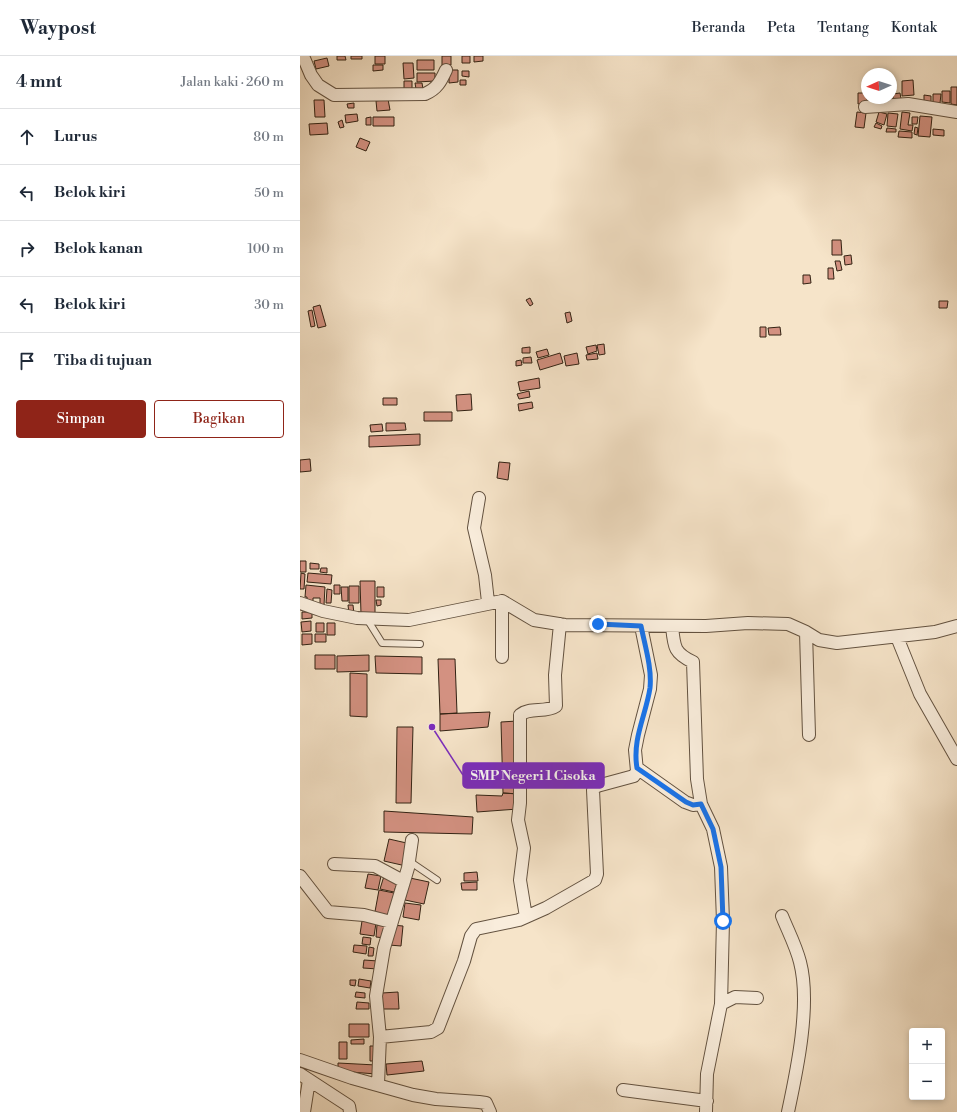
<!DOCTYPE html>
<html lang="id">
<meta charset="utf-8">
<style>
:root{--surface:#fff;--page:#f6f6f7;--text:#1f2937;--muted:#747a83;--line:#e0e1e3;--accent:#8f2418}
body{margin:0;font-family:"Libre Bodoni",serif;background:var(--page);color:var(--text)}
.controls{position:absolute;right:12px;bottom:12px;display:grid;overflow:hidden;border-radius:4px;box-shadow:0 2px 6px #0003}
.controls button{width:36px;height:36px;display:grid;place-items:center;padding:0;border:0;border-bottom:1px solid var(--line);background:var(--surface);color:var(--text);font:20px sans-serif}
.compass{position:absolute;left:561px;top:12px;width:36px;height:36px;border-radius:50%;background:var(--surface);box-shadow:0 2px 6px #0003;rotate:267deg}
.stop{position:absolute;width:12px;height:12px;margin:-9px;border:3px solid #1a73e8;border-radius:50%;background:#fff}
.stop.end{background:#1a73e8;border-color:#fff;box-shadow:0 1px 4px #0008}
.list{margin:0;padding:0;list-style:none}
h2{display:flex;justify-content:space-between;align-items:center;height:52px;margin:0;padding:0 16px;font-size:17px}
h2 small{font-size:13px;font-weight:400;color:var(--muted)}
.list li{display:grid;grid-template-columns:26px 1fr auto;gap:12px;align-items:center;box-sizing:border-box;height:56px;padding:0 16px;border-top:1px solid var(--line)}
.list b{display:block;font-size:15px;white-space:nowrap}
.list em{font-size:13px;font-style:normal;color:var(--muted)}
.actions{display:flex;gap:8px;padding:12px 16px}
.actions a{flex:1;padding:9px 0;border:1px solid var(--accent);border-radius:4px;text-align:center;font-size:14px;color:var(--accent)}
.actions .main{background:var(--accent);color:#fff}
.icon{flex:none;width:22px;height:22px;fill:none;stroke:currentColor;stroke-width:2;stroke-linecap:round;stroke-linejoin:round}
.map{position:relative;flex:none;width:657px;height:1056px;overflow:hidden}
header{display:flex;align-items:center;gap:24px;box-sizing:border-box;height:56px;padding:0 20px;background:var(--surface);border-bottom:1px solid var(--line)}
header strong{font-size:19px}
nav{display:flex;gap:22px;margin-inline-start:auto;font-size:14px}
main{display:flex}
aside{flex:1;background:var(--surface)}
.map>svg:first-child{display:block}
.building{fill:#d39181;stroke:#322213}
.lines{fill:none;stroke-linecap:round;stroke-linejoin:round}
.service-casing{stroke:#635240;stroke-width:8}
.minor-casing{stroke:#635240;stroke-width:14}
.service{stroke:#f9eddc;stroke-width:6}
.minor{stroke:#f9eddc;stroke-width:12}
.route{stroke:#1a73e8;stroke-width:5}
.leader{fill:none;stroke:#7b2cbf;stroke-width:1.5}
.callout-dot{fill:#7b2cbf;stroke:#f9eddc;stroke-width:1.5}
.callout{fill:#7b2cbf;stroke:#7b2cbf;stroke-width:1.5}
.callout-label{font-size:13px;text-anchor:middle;font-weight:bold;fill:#fff}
</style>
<header>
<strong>Waypost</strong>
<nav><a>Beranda</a><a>Peta</a><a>Tentang</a><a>Kontak</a></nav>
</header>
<main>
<aside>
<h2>4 mnt<small>Jalan kaki · 260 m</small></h2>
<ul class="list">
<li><svg class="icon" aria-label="ahead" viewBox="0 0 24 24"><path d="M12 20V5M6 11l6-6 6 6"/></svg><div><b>Lurus</b></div><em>80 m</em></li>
<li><svg class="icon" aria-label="left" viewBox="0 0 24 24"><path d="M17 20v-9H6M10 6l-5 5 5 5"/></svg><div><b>Belok kiri</b></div><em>50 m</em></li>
<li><svg class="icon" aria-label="right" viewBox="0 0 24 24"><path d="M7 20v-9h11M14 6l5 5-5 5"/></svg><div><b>Belok kanan</b></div><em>100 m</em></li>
<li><svg class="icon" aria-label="left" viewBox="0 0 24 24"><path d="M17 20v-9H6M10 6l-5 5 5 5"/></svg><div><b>Belok kiri</b></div><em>30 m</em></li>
<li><svg class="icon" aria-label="arrive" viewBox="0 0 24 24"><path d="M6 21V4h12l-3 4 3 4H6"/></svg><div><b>Tiba di tujuan</b></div></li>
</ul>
<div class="actions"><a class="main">Simpan</a><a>Bagikan</a></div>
</aside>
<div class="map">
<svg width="657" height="1056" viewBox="0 0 657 1056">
<rect width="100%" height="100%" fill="#f6e4c9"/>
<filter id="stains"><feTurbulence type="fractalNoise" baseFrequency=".005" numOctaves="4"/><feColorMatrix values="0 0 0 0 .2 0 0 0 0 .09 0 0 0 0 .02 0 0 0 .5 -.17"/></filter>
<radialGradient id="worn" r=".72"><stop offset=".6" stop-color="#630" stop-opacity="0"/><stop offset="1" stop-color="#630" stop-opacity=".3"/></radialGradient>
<!-- building -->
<path class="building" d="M37,0H45L46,4H37Z
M51,0H62V3H51Z
M75,0H85V8H75Z
M142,0H151V9H142Z
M162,0H170V7H162Z
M174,0H183V5L174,6Z
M27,2L29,10L16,13L14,5Z
M117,4H134V14H117Z
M103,7H113L114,22L104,23Z
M73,9H83V14L73,15Z
M149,14H158V26L149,27Z
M162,15H169V21L162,20Z
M117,17H135V25L117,26Z
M160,24H166V29H160Z
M613,24L614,39L602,40V25Z
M104,25H112V34H104Z
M115,27H122L123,33H116Z
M651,31H657V49L651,48Z
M642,35H650V47L642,46Z
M558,37H567V48H558Z
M600,37L601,43L593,44V38Z
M633,38H641L640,47H633Z
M624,39L631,40V47H624Z
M88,43L90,54L77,55L76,45Z
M14,44H24L25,61H15Z
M54,47V52H48L47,48Z
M557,56L566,57L564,72L555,71Z
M579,56L587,58L584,69L576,66Z
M602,56L610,57L608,69H613L612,75L600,73Z
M588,57L598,58L596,71L587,70Z
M57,58L58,65L46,67L45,59Z
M620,60L632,61L630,81L618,80Z
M71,61V69H66V62Z
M73,61H94V70H73Z
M612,61H618L617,68H612Z
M42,64L44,71L40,72L38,66Z
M27,67L28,78L10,79L9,68Z
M576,67L582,70L581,73L574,71Z
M615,71L618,72L617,79L614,78Z
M587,72L596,73V76H586Z
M633,73L644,74V80L633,79Z
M599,75L612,76V82L598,81Z
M60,82L70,86L66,95L56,91Z
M532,184H541L542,199H532Z
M551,199L552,208L545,209L544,200Z
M535,205H540L542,214L537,215Z
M528,212H533L534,223H528Z
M503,219H510L511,227L503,228Z
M230,242L233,248L230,250L226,244Z
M639,245H648L647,252H639Z
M20,249L26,270L18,272L13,251Z
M12,254L15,270L11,271L8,255Z
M270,256L272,265L267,267L265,257Z
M460,271H466V281H460Z
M480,271L481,279H469L468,272Z
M304,288L305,298L299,299L297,289Z
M296,289L297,295L288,298L286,291Z
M230,291V297H222V292Z
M247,293L249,299L238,302L236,296Z
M260,297L263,307L240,314L237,304Z
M277,297L279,308L266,310L264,300Z
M297,297L298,303L287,304L286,299Z
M231,301L232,307H223V302Z
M221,304L222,309L216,310V305Z
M239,322L240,332L220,335L218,326Z
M229,335L230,341L219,343L217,338Z
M171,338L172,354L157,355L156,339Z
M83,342H97V349H83Z
M232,346L233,352L219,355L218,348Z
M124,356H152V365H124Z
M86,367H105L106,374L86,375Z
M82,368L83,375L71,376L70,369Z
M120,378V389L69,391V380Z
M10,403L11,415L0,416V404Z
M199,406L210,407L208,424L197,422Z
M0,505H6V516H0Z
M10,507L19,508V513H10Z
M21,512H27V517L20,516Z
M1,517L5,518L4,533H0Z
M8,517L32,519L31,528L7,526Z
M60,525H75V558H61Z
M6,529L25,531L24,549H20V542H13V546H7V541H5Z
M34,529H40V538H34Z
M49,530H59V547H49Z
M41,531H48V545H42Z
M77,531H84V541H77Z
M27,533L32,534L31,547H26Z
M76,544H81V549L77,550Z
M48,549H53L54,558H49Z
M2,556H12V562L2,563Z
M11,565V575L2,576L1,566Z
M16,567H24V576H16Z
M27,567H35V579H27Z
M2,578H12V588L2,589Z
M15,578H26V586H15Z
M15,599H35V613H15Z
M69,599V615L37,616V600Z
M75,600L122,601V618L76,617Z
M138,603H155L157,657L140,658Z
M50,617L67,618V661L50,660Z
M190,656L188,671L140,675V658Z
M217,665L219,738L203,737L201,666Z
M97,671H113L111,747H96Z
M203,737L219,738L218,753L177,756L176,739L202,740Z
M84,755L173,761L172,778L84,776Z
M89,783L111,788L106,810L84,805Z
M177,816L178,825H164V817Z
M68,818L81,820L78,834L65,832Z
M84,820L98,824L94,836L80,833Z
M110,822L129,826L124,848L105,844Z
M177,826V834H162L161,827Z
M79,834L94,837L89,864L74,861Z
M105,847L121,849L119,864L103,861Z
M62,865L76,867L74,880L60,878Z
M77,869L87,870L85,882L76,881Z
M92,869L103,870L101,890L89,889Z
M63,881L71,882L70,889L62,888Z
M54,889L67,890L66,898L53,896Z
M69,891L74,892L73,900H68Z
M64,904L78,905V913L63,912Z
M59,923L71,925L70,932L58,930Z
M50,924H56L55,930L50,929Z
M56,936L65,937V942L55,941Z
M98,936L99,953H83L82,937Z
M57,946L69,947V953H56Z
M49,968H69V981H49Z
M64,983V988H51V984Z
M39,986H47V1003H39Z
M70,990H77V1005H70Z
M122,1005L124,1015L87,1019L86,1008Z
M38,1007L76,1009V1018L38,1015Z"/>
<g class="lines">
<!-- service casing -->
<g class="service-casing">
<path id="service" d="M67,563L82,587L120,588
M109,805L137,824"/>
</g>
<!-- minor casing -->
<g class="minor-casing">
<path id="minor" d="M3,0L11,19L18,29L34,39L125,38C137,33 141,25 146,14
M565,51L608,48L657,56
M179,442L174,472L185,519L188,546
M202,545V601
M0,547L23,555L57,562L109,564L202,545L234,564L265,569L406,570L448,567L488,568L506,576L519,584L537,587L635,576L657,570
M372,570C374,591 374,597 393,606L397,723L401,748L413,773L421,811L423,865L421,948L407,1018L406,1056
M506,576L509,679
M597,581L620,638L657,703
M337,712L385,746L393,749L401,748
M34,808L75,810L103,825
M0,820L28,856L64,859L91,866
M482,860C488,875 496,890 500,906C511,948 497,1014 488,1056
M226,861L220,824L224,792L218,764L220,747V659C229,651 246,657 256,650L255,619L260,568
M421,948L435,941L457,942
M80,981L131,976L138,972L164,905L171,880L176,873L219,864L246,852L295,824L297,818L293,734L297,730L334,720L337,715L335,694L338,679L350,633L351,619L341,570
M0,1004L52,1022L113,1039L136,1043L179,1046L186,1047L190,1056
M0,1018L49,1050L50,1056
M78,1028L80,981L76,940L84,892L108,812L112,784
M323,1034L407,1045
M4,1056L9,1024"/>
</g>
<!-- service -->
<use href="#service" class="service"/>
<!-- minor -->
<use href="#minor" class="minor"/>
</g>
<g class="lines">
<!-- route -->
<path class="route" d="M298,568L341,570C345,590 352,612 350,632C346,659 332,683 337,712L386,746L393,749L401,748L413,773L421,811L423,865"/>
</g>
<!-- callouts -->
<path class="leader" d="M132 671L163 719"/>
<circle class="callout-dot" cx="132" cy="671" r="4"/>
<rect class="callout" x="163" y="707" width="141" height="25" rx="4"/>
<g class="callout-label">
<text x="233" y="724">SMP Negeri 1 Cisoka</text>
</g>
<rect width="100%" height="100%" filter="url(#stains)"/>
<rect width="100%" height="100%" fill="url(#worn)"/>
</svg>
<div class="controls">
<button>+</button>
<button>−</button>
</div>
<svg class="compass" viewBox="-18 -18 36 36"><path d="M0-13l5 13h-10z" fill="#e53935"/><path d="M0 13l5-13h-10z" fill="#747a83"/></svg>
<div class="stop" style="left:423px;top:865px"></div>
<div class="stop end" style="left:298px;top:568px"></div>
</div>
</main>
